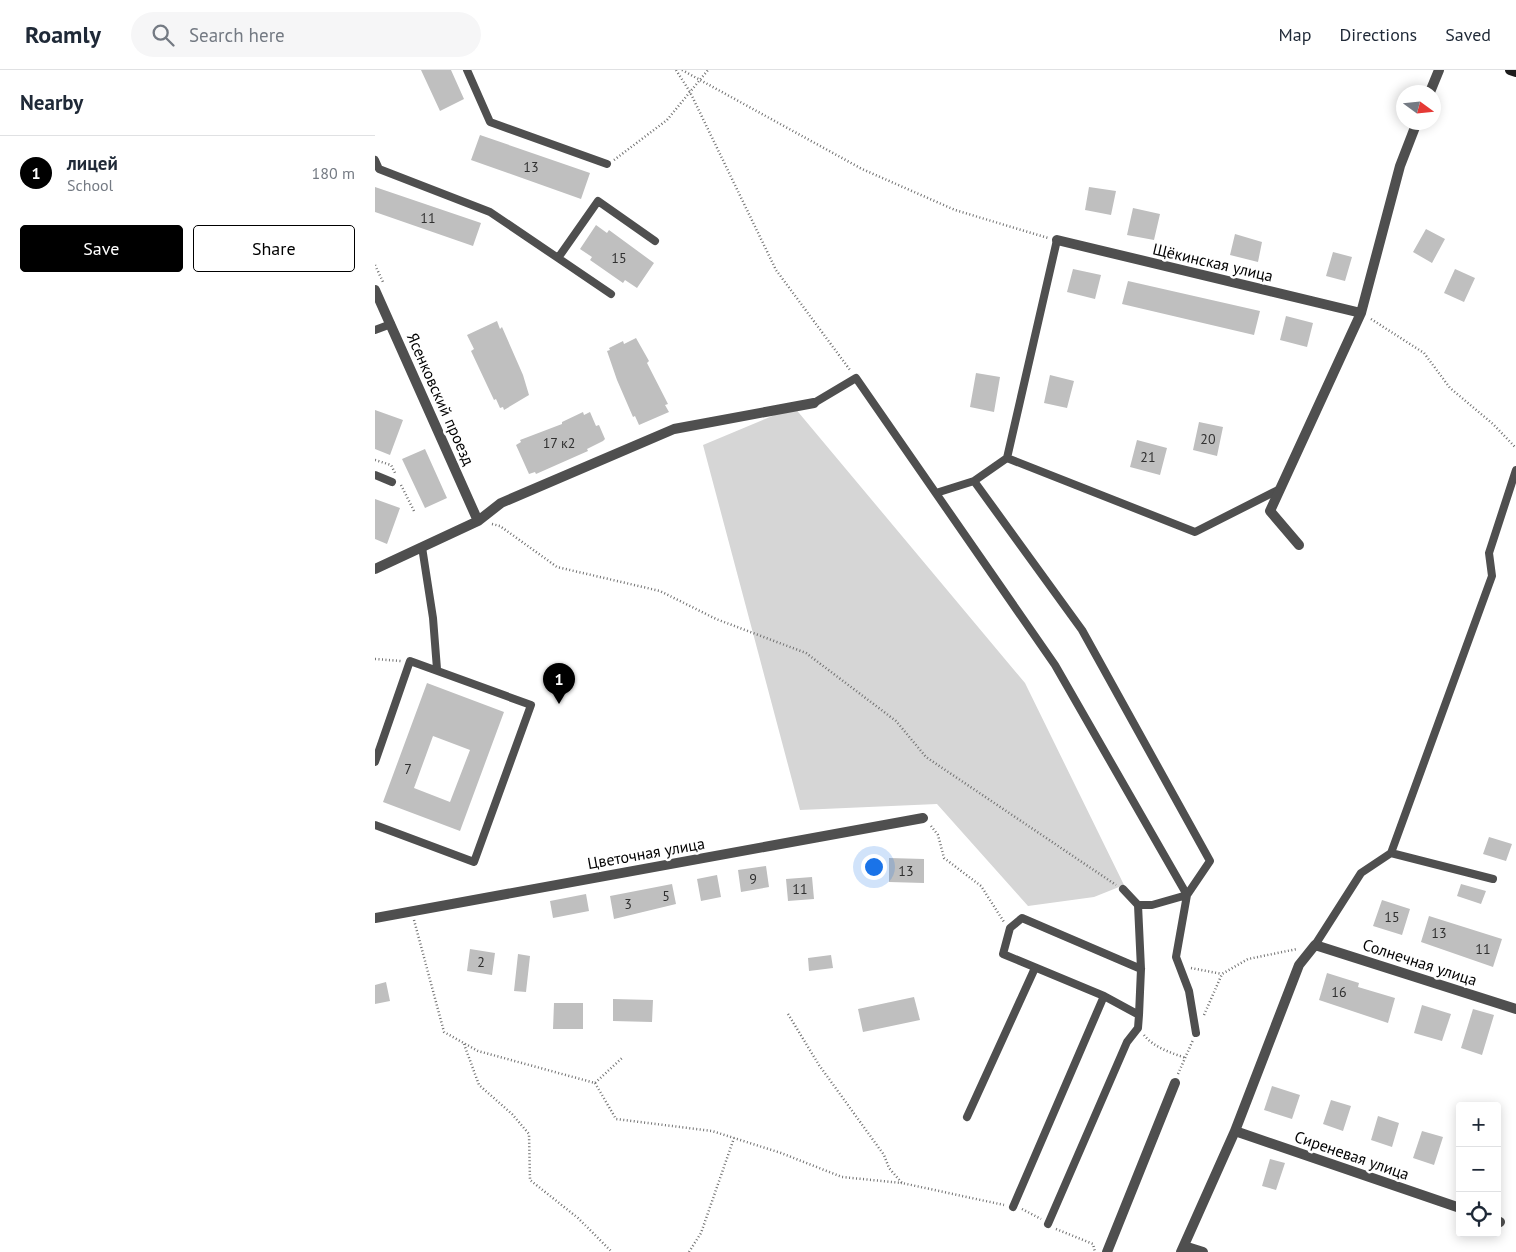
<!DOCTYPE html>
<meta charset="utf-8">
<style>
:root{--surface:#fff;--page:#f6f6f7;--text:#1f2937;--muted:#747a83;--line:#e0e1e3;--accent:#000}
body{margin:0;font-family:"PT Sans",sans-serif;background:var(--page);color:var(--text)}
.controls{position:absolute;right:15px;bottom:15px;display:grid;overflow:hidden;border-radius:5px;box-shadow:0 2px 12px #0003}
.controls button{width:45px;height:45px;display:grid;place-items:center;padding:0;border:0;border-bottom:1px solid var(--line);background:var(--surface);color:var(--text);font:25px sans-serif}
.compass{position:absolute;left:1021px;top:15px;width:45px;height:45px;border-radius:50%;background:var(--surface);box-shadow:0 2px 12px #0003;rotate:105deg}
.you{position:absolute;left:498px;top:796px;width:18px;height:18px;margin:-12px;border:4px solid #fff;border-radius:50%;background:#1a73e8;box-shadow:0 0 0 8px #1a73e833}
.badge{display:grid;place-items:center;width:32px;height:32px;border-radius:50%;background:var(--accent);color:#fff;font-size:16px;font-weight:700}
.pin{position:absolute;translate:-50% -41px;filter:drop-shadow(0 1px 2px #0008)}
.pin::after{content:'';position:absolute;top:26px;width:18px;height:15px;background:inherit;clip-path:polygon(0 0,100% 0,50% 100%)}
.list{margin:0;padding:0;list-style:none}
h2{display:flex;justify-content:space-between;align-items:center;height:65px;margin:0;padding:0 20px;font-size:21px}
h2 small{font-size:16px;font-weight:400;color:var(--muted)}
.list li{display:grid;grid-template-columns:32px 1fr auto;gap:15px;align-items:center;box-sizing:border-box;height:75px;padding:0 20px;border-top:1px solid var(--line)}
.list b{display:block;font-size:19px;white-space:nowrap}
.list p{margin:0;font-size:16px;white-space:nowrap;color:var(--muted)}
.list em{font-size:16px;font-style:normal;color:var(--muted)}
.actions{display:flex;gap:10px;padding:15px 20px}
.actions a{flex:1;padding:11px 0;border:1px solid var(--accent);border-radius:5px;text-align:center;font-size:18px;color:var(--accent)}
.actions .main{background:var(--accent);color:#fff}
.icon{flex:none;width:28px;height:28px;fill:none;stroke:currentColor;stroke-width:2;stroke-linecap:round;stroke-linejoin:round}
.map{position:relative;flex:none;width:1141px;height:1182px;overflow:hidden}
header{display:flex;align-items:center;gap:30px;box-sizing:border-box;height:70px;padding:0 25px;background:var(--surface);border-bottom:1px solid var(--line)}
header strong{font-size:24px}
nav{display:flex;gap:28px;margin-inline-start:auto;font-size:18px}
.search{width:350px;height:45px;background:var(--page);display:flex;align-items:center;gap:12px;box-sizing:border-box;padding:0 18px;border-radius:28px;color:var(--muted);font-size:19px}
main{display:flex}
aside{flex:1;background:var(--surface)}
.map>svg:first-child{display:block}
.green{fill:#d6d6d6}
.building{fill:#bfbfbf;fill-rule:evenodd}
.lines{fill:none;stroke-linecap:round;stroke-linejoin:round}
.path{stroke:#717171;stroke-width:2.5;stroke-dasharray:1 2.5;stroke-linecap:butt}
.service{stroke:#4f4f4f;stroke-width:8}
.minor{stroke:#4f4f4f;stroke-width:10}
.secondary{stroke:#1c1c1c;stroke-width:10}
.labels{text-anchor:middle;stroke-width:5;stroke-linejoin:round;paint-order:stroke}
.number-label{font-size:14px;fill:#303030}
.street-label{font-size:16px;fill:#000;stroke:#fff}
</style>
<header>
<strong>Roamly</strong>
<div class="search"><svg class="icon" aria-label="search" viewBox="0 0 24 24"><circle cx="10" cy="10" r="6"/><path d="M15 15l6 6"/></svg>Search here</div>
<nav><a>Map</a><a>Directions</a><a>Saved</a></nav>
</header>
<main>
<aside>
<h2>Nearby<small></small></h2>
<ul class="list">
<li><span class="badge">1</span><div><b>лицей</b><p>School</p></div><em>180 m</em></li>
</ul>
<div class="actions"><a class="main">Save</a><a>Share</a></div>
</aside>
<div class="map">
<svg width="1141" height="1182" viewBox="0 0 1141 1182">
<rect width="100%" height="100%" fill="#fff"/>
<!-- green -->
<path class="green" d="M419,337L650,613L749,815L719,827L653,836L562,734L425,740L328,375Z"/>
<!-- building -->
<path class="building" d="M46,0H76L89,29L65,41Z
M105,65L215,103L206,129L96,90Z
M0,117L106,153L98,176L0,142Z
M714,117L741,121L736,145L710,140Z
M758,138L785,144L779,170L752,165Z
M221,155L232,163L234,160L279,193L262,218L250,210L248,213L215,190L217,187L205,179Z
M1051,159L1070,169L1057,193L1038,182Z
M860,164L887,172L883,192L855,185Z
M958,182L977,187L970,211L951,206Z
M698,199L726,205L720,229L692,222Z
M1080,199L1100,208L1089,232L1069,223Z
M753,211L885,241L879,265L747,234Z
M911,246L938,253L932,277L905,270Z
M122,251L125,259L127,257L148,305L154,325L129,340L128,337L125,338L121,329L119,330L96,281L99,279L92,265Z
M261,268L274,291L272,293L293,334L290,335L294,342L264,355L260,346L258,347L242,310L232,281L235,280L234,278L248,271L249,274Z
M601,303L625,307L619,342L595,337Z
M675,305L699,311L692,338L669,333Z
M0,340L28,350L15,385L0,379Z
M208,342L209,345L215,342L221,356L224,355L230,369L228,371L212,379L213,381L161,404L160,402L154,404L141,375L146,372L145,370L187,354V352Z
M824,352L848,357L842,386L818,380Z
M762,370L792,378L785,405L755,397Z
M50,379L72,428L50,438L27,389Z
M0,429L25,438L12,474L0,469Z
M52,613L129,642L85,761L8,732ZM58,666L95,680L75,732L39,718Z
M1114,767L1137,774L1131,791L1108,784Z
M514,788L549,789V813L514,812Z
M391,796L394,817L366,822L363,800Z
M342,805L346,827L326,831L322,809Z
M437,807L439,829L413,831L411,809Z
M297,814L301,834L239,849L235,826Z
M1086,814L1111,821L1106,834L1082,826Z
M211,824L214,841L178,848L175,831Z
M1007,830L1035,839L1027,865L998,856Z
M1054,846L1127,869L1118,897L1046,872Z
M95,879L120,883L117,905L92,901Z
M143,884L155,886L151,922L139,921Z
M456,885L458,898L434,901L433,888Z
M952,903L984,913L983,917L1020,928L1013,953L944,930Z
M11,912L15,931L0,934V915Z
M539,927L545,950L488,962L483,939Z
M238,929L278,930L277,952L238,951Z
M179,933H208V959H178Z
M1047,935L1076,944L1067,971L1039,963Z
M1098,939L1119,945L1107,985L1086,978Z
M897,1016L925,1025L917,1049L889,1040Z
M956,1030L976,1036L968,1061L948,1054Z
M1003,1046L1024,1053L1017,1077L996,1070Z
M1047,1061L1068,1067L1059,1095L1038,1088Z
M895,1089L910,1093L901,1120L887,1116Z"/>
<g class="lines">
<!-- path -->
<path class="path" d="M301,0L315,22L401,200L475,300
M307,0L487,99L580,140L673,168
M239,90L292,50L333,0
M0,195L8,212
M996,249L1049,283L1075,318L1118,354L1141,378
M0,390L16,395L20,403
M26,415L40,443
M117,454L125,456L182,497L285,521L341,549L431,583L521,651L551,687L741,815
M0,589L26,591
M556,756L563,765L569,788L606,816L629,852
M39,850L69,962L103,981L220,1013L247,988
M816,898L847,904
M413,944L444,995L509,1085L514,1098L527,1113L629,1135
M829,945L847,904L873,889L922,879
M769,965C778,977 796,983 811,988
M89,974L104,1015L137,1044L154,1064L155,1110L203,1148L237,1182
M803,1004L818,970
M220,1013L241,1049L337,1061L406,1083L467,1107L527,1113
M647,1139L666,1149
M681,1159L718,1174L720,1182
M314,1182L326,1163L359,1068"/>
<!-- service -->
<path class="service" d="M92,0L115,52L232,94
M0,90L4,99L115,142L183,188
M236,224L183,188L223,131L280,171
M0,260L16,254
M439,333L481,308L680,595L812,825L835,791L707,560L599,411L561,423
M632,388L682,170
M0,405L17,412
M599,411L632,388L820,462L905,419
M47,477L58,548L62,599
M0,692L35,591L156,635L99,792L0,755
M1016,783L1118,809
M748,819L763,835H777L812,825L801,887L814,921L821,963
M763,835L766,899L764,945
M940,875L986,803L1016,783L1117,506L1114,483L1141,400
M592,1047L660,898
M638,1137L729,926
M673,1154L752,972L763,958L764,945L729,926L628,884L635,858L647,848L766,899"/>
<!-- minor -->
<path class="minor" d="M1055,22L1064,0
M682,170L986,243
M0,220L103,451
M924,475L895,441L986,243L1025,96L1042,52
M0,499L103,451L126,433L299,359L439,333
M0,848L548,748
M860,1061L1085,1138
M1122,1151L1125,1152
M809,1176L828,1182
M732,1182L800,1013
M806,1182L860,1061L924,895L940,875L1141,939"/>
<!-- secondary -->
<path class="secondary" d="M1135,0L1141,2"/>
</g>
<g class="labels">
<!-- number labels -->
<g class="number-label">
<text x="156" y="102">13</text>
<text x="53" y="153">11</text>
<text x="244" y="193">15</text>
<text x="833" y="374">20</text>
<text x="184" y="378">17 к2</text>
<text x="773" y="392">21</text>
<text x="33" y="704">7</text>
<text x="531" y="806">13</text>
<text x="378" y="814">9</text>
<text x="425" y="824">11</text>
<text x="291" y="831">5</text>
<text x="253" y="839">3</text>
<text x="1017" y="852">15</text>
<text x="1064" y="868">13</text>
<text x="1108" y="884">11</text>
<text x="106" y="897">2</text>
<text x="964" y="927">16</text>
</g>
<!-- street labels -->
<g class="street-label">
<text transform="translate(838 192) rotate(13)" y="6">Щёкинская улица</text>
<text transform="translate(66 329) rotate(66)" y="6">Ясенковский проезд</text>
<text transform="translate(271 783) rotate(-10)" y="6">Цветочная улица</text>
<text transform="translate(1045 892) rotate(18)" y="6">Солнечная улица</text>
<text transform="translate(977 1085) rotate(19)" y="6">Сиреневая улица</text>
</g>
</g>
</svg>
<div class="controls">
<button>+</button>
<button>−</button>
<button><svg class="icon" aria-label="locate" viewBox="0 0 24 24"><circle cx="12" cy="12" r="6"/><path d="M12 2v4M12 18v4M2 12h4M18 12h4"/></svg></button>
</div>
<svg class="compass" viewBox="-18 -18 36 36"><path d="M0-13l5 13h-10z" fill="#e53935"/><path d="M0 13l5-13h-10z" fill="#747a83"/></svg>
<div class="you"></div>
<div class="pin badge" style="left:184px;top:634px">1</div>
</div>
</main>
